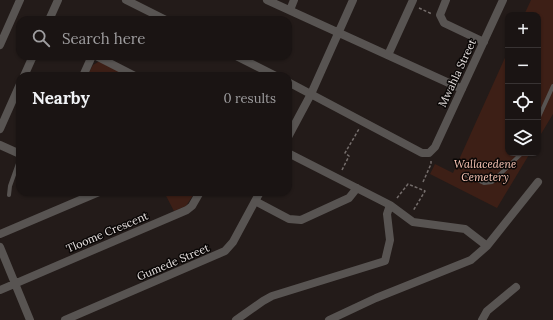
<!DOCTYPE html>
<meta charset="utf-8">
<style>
:root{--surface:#1a1413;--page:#272121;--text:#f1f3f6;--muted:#9f9ea0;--line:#383333}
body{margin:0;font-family:Lora,serif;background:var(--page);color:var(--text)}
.controls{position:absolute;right:12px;top:12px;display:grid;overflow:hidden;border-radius:8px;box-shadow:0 1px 3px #0004}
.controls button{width:36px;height:36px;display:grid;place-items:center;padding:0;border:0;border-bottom:1px solid var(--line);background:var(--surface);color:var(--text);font:20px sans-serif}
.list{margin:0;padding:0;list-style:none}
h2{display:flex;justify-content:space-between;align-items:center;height:52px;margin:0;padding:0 16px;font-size:17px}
h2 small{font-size:13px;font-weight:400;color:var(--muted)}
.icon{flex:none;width:22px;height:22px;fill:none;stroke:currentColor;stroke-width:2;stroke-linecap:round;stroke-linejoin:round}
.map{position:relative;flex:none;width:553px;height:320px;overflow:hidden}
.search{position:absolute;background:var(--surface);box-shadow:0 1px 3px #0004;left:16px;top:16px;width:276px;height:44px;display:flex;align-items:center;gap:10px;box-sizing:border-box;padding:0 14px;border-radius:12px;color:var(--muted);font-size:15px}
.panel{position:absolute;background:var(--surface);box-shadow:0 1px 3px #0004;left:16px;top:72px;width:276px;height:124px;border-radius:12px}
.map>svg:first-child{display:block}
.green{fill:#3d1f16}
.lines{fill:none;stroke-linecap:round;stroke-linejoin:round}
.path{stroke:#756e6c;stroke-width:1.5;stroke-dasharray:3 2;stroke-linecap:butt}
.lane{stroke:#585452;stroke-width:4}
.street{stroke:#585452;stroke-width:8}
.labels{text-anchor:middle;stroke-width:3;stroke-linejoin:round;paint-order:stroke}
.street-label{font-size:11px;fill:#e9e3e2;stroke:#0a0706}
.park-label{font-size:11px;font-style:italic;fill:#fdc8b8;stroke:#0a0706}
</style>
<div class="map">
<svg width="553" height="320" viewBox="0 0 553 320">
<rect width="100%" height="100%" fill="#231b19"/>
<!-- green -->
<path class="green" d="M531,0H553V114L538,139V15H524Z
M508,51V153H530L497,208L430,174L435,164L453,173Z
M98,62H101L129,76H87L93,65Z
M164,192H195L186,206L174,211Z"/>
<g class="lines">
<!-- path -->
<path class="path" d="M419,8L432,14
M342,170L349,156L345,153L359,129
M423,182L431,164V161
M397,198L408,184L425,191L413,211"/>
<!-- lane -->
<path class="lane" d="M538,119L553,86
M464,174L484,183L492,182L522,153
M9,195L10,186L20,158"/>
<!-- street -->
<path class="street" d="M126,0L166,20
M267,0L462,89
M446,0L440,15L444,23L484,42
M290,10L294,0
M49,20L58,0
M0,45L20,0
M388,55L413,0
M96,56L135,76
M236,56L276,76
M24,76L33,56
M83,76L92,56
M288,82L422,153H429L435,147L503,0
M0,129L20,84
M288,137L311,94L353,0
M0,145L20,154
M288,153L390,205L413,222L465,229L487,246
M255,201L289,219L301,220L349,198L357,188
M0,234L99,192
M0,247L30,320
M0,290L187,210L192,206L200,192
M65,320L225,251L233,242L260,192
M236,320L263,301L272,296L385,261L390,240L387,214L390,205
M329,320L376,298L471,260L487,246L538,182
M482,320L487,311L516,287"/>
</g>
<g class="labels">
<!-- street labels -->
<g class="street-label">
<text transform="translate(457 73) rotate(-65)" y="4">Mwahla Street</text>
<text transform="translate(107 232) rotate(-23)" y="4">Tloome Crescent</text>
<text transform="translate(173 262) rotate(-23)" y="4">Gumede Street</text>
</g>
<!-- park labels -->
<g class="park-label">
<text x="485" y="168">Wallacedene<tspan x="485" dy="13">Cemetery</tspan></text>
</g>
</g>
</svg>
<div class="controls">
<button>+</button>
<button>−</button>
<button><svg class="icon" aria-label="locate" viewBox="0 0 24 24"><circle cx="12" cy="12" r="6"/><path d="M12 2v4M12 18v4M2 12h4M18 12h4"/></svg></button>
<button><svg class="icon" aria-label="layers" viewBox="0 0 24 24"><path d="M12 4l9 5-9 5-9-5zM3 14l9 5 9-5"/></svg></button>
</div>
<div class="search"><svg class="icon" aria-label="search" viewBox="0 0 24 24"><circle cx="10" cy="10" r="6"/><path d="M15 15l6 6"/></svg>Search here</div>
<section class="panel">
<h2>Nearby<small>0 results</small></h2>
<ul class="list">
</ul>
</section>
</div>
